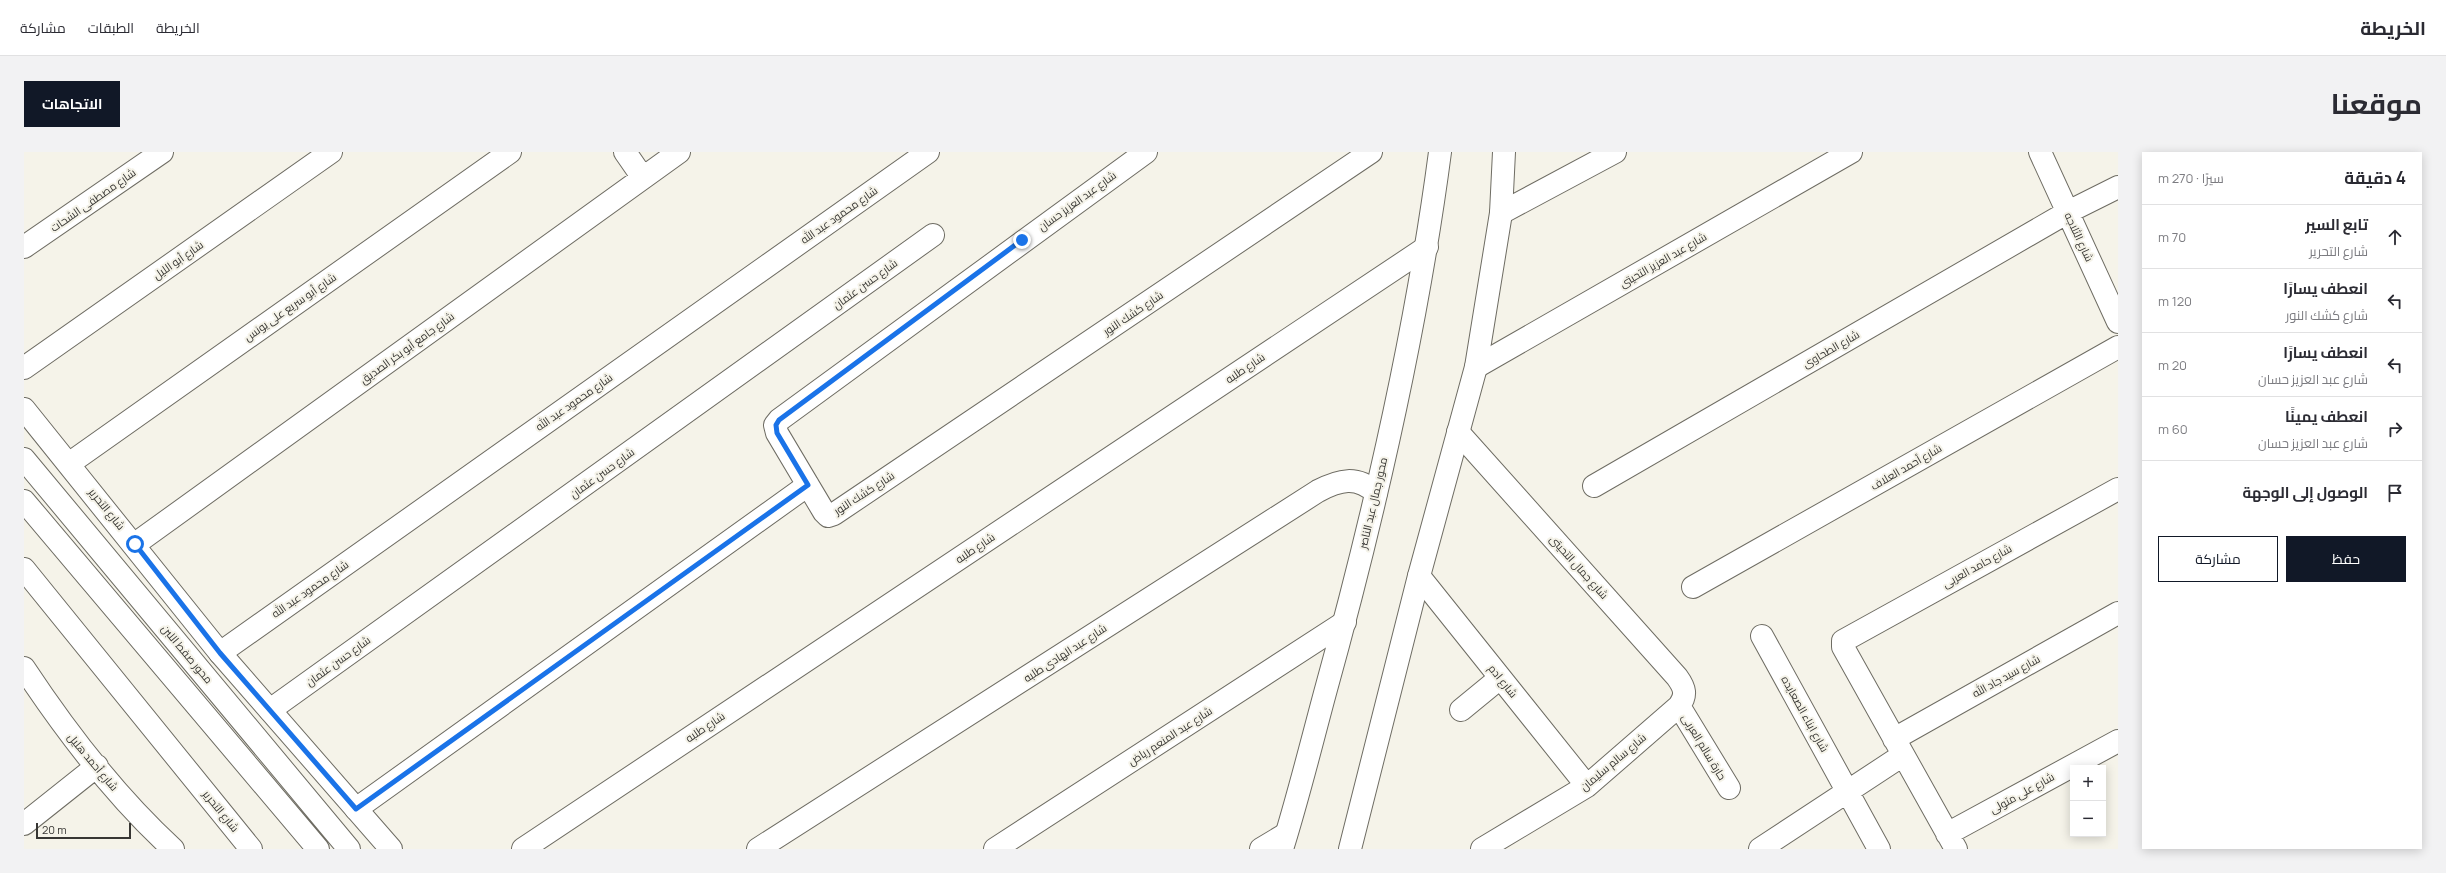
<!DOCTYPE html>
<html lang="ar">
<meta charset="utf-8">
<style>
:root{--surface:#fff;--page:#f2f2f3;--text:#2b2b33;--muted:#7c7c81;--line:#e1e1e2;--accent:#111827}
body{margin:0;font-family:Manrope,Cairo,sans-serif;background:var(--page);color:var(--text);direction:rtl}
.controls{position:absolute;right:12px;bottom:12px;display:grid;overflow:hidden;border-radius:0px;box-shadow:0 2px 10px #0003}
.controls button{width:36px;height:36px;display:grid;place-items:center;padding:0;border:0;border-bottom:1px solid var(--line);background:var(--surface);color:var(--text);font:20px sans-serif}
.scale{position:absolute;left:12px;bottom:10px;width:95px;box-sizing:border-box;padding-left:4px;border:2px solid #373633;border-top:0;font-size:11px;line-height:14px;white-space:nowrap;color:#373633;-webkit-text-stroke:3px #f5f3e9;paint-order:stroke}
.stop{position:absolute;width:12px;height:12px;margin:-9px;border:3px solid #1a73e8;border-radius:50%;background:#fff}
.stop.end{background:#1a73e8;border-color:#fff;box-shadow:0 1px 4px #0008}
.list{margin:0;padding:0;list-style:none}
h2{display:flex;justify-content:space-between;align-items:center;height:52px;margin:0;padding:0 16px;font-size:17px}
h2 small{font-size:13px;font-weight:400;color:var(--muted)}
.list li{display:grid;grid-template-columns:26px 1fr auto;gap:12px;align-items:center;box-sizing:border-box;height:64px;padding:0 16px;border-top:1px solid var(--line)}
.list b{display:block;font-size:15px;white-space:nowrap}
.list p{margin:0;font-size:13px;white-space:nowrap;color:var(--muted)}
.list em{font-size:13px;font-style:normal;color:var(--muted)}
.actions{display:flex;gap:8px;padding:12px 16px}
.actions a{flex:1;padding:9px 0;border:1px solid var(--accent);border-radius:0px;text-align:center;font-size:14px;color:var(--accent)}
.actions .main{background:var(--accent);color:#fff}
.icon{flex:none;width:22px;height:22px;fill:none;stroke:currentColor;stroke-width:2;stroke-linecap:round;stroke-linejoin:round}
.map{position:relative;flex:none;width:2094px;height:697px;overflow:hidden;direction:ltr;border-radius:0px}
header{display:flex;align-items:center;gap:24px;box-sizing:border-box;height:56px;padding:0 20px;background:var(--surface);border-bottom:1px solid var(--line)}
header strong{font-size:19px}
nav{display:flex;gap:22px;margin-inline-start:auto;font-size:14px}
.intro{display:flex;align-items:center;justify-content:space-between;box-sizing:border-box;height:96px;padding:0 24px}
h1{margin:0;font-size:28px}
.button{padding:10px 18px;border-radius:0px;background:var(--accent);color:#fff;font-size:14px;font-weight:700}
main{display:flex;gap:24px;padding:0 24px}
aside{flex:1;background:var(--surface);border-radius:0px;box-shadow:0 2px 10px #0003}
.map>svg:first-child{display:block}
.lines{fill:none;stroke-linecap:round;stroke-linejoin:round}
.minor-casing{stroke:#6e6c63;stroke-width:24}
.tertiary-casing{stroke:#6e6c63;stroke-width:24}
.primary-casing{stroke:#6e6c63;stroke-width:24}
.minor{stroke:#fff;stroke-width:22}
.tertiary{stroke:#fff;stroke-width:22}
.primary{stroke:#fff;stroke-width:22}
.route{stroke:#1a73e8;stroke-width:5}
.labels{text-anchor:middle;stroke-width:4;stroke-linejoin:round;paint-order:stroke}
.street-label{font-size:11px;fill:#373633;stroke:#f5f3e9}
</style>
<header>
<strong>الخريطة</strong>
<nav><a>الخريطة</a><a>الطبقات</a><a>مشاركة</a></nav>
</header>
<div class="intro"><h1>موقعنا</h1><a class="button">الاتجاهات</a></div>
<main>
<aside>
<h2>4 دقيقة<small>سيرًا · 270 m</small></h2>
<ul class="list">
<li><svg class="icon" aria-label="ahead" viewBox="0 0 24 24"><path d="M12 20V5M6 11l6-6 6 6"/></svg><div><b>تابع السير</b><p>شارع التحرير</p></div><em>70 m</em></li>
<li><svg class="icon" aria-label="left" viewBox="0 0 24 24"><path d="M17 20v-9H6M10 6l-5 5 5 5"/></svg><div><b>انعطف يسارًا</b><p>شارع كشك النور</p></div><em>120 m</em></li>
<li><svg class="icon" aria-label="left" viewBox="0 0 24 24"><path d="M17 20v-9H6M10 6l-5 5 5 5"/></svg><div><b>انعطف يسارًا</b><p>شارع عبد العزيز حسان</p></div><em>20 m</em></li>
<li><svg class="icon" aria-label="right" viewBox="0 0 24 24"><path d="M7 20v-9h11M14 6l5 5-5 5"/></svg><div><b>انعطف يمينًا</b><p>شارع عبد العزيز حسان</p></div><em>60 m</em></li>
<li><svg class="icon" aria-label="arrive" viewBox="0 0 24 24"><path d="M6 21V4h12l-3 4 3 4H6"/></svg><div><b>الوصول إلى الوجهة</b></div></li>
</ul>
<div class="actions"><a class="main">حفظ</a><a>مشاركة</a></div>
</aside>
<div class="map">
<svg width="2094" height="697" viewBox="0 0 2094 697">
<rect width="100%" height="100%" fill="#f5f3e9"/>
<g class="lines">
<!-- minor casing -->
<g class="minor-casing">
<path id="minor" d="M601,0L619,26
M1122,0L755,268L751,273L753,281L800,360L804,364L810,362L1347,0
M2016,0L2094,170
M1477,61L1591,0
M0,95L138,0
M1452,215L1827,0
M0,216L307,0
M1434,280L1653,525C1661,536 1663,543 1655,554L1563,634L1458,697
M46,311L486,0
M1570,334L2044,60L2094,35
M111,392L655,0
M1395,424L1563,634
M1669,435L2094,195
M1738,484L1855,697
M196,501L904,0
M0,516C43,581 91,644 149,697
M1655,554L1705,636
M246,558L909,83
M1437,558L1476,526
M1870,587L2094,461
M332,657L784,333
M0,672L73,614
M1923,682L2094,589
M499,697L1403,95
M734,697L1294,339C1315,328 1333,323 1352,341
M971,697L1321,470
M1237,697L1262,682
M1736,697L1879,603
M1932,697L1819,495V489L2094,337"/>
</g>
<!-- tertiary casing -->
<g class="tertiary-casing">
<path id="tertiary" d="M0,257L196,501L367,697
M0,417L227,697
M1258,697C1274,646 1287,593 1301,541C1350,364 1392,182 1416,0
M1326,697L1395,424L1452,215L1477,61L1480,0"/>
</g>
<!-- primary casing -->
<g class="primary-casing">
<path id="primary" d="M0,307L325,697
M0,349L294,697"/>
</g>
<!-- minor -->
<use href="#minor" class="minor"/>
<!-- tertiary -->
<use href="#tertiary" class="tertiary"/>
<!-- primary -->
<use href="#primary" class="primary"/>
</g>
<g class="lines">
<!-- route -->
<path class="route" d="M111,392L196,501L332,657L784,333L753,281L752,273L755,268L998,88"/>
</g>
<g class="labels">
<!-- street labels -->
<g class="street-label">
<text transform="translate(69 48) rotate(-35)" y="4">شارع مصطفى الشحات</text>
<text transform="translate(1053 49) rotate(-36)" y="4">شارع عبد العزيز حسان</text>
<text transform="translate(815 63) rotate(-35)" y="4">شارع محمود عبد الله</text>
<text transform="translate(2055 85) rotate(65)" y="4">شارع الثلاجه</text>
<text transform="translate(154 108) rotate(-35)" y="4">شارع أبو الليل</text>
<text transform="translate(1639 108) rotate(-30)" y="4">شارع عبد العزيز التحيتى</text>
<text transform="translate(841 132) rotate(-36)" y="4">شارع حسن عثمان</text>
<text transform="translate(266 155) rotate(-35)" y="4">شارع أبو سريع على يونس</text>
<text transform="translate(1109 161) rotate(-34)" y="4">شارع كشك النور</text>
<text transform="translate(383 196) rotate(-36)" y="4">شارع جامع أبو بكر الصديق</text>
<text transform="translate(1807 197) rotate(-30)" y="4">شارع الطحاوى</text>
<text transform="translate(1221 216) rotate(-34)" y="4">شارع طلبه</text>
<text transform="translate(550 250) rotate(-35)" y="4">شارع محمود عبد الله</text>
<text transform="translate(1882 315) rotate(-30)" y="4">شارع أحمد العلاف</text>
<text transform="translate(578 321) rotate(-36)" y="4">شارع حسن عثمان</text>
<text transform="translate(840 341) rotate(-33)" y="4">شارع كشك النور</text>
<text transform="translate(1349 351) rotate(-77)" y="4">محور جمال عبد الناصر</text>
<text transform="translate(83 357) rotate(51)" y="4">شارع التحرير</text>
<text transform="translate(951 396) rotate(-34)" y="4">شارع طلبه</text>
<text transform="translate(1953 414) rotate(-29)" y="4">شارع حامد العربى</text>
<text transform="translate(1555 415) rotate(48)" y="4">شارع جمال التحيتى</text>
<text transform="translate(286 437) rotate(-35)" y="4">شارع محمود عبد الله</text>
<text transform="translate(1041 501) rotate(-33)" y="4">شارع عبد الهادى طلبه</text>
<text transform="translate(163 502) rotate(50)" y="4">محور صفط اللبن</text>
<text transform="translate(314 509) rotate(-36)" y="4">شارع حسن عثمان</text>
<text transform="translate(1982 524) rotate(-29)" y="4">شارع سيد جاد الله</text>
<text transform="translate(1479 529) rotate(51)" y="4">شارع ادم</text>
<text transform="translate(1781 562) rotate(61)" y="4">شارع ابناء الصعايده</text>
<text transform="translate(681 575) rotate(-34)" y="4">شارع طلبه</text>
<text transform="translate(1146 584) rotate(-33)" y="4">شارع عبد المنعم رياض</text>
<text transform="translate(1680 595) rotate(59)" y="4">حارة سالم العربى</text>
<text transform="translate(69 610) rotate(50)" y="4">شارع أحمد هليل</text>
<text transform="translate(1589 610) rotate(-40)" y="4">شارع سالم سليمان</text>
<text transform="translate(1998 641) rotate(-29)" y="4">شارع على متولى</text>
<text transform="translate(197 659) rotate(51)" y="4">شارع التحرير</text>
</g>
</g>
</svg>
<div class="controls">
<button>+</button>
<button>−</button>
</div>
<div class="scale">20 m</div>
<div class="stop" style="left:111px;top:392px"></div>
<div class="stop end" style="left:998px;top:88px"></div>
</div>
</main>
